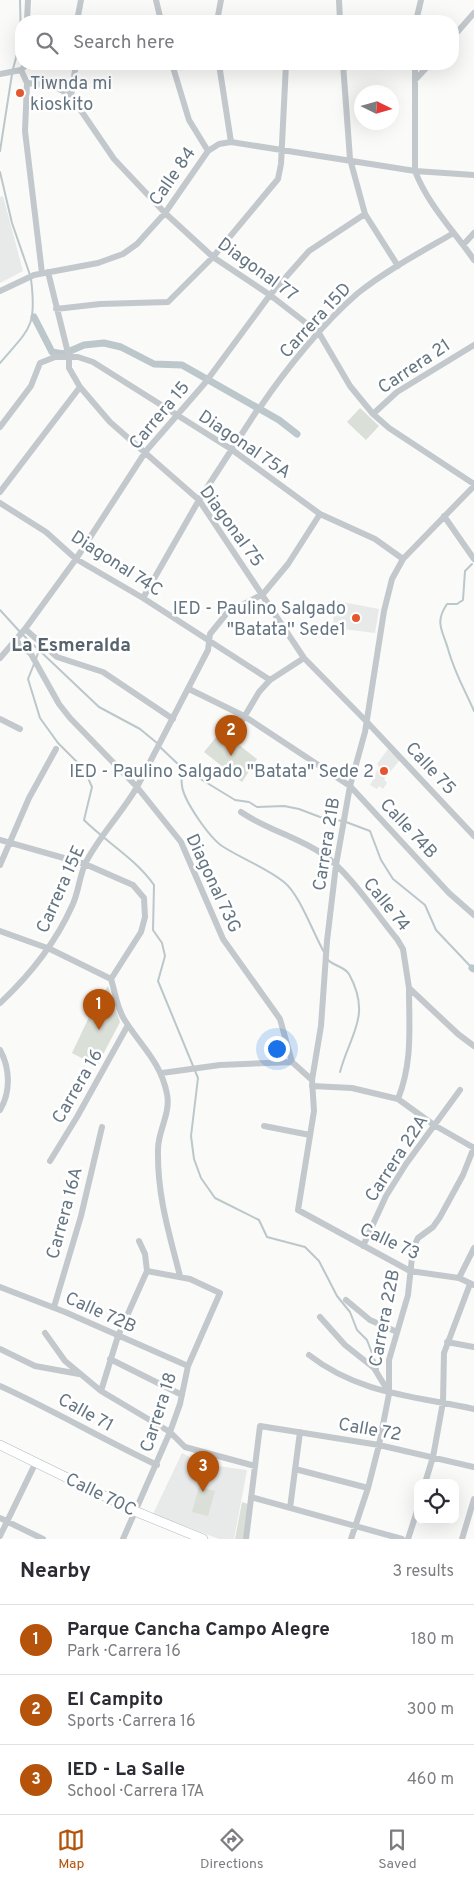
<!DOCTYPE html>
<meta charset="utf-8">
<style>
:root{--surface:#fff;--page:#f2f2f3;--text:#2b2b33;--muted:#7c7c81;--line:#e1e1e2;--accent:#b45309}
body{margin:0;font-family:Overpass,sans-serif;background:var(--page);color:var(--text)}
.controls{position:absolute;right:15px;bottom:15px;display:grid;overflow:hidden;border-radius:10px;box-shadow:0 5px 20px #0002}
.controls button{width:45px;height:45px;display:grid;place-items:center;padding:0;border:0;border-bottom:1px solid var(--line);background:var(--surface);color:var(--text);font:25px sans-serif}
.compass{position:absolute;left:354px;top:85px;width:45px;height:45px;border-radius:50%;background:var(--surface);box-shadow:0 5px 20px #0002;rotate:95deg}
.you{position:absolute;left:276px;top:1048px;width:18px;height:18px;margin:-12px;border:4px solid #fff;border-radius:50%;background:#1a73e8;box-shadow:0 0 0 8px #1a73e833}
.badge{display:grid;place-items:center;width:32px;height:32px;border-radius:50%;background:var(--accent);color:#fff;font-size:16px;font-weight:700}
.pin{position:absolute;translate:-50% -41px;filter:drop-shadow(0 1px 2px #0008)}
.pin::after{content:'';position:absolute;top:26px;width:18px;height:15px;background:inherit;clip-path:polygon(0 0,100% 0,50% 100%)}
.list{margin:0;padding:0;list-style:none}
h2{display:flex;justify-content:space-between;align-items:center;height:65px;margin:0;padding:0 20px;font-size:21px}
h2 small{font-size:16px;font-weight:400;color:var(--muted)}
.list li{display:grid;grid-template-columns:32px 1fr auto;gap:15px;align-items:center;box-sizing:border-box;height:70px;padding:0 20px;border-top:1px solid var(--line)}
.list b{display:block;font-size:19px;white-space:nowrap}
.list p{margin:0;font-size:16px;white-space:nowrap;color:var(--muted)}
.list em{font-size:16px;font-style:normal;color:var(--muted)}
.icon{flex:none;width:28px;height:28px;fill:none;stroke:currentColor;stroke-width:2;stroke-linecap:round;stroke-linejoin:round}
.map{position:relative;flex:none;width:474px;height:1539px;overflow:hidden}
.search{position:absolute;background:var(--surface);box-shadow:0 5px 20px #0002;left:15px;right:15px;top:15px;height:55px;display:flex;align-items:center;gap:12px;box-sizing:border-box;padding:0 18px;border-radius:20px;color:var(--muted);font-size:19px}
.sheet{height:275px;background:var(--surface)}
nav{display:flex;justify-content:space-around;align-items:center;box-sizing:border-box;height:70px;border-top:1px solid var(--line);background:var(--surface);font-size:14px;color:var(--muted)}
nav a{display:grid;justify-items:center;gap:2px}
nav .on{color:var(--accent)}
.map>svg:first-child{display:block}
.built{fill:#e8e9e9}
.green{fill:#dadfd7}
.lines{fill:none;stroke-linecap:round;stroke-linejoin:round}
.stream{stroke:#bbc7cb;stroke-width:2}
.canal{stroke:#bbc7cb;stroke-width:7}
.secondary-casing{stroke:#b3babf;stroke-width:10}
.street{stroke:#c3c8cc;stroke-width:6}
.secondary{stroke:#fff;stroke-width:9}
.poi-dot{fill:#e4572e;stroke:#fff;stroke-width:2}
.labels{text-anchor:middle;stroke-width:5;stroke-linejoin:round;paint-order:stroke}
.poi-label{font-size:18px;fill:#657683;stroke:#fff;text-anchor:end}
.street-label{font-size:18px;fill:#657683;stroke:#fff}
.neighbourhood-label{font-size:19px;font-weight:bold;fill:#57646e;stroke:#fff}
</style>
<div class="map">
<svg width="474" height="1539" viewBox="0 0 474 1539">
<rect width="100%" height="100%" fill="#fafaf8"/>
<!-- built -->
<path class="built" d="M3,196L23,271L0,283V197Z
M332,600L379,609L375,633L334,628Z
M388,749L400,760L384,779L387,783L383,789L379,786L377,789L370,785L379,767L377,764Z
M182,1453L203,1464L247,1470L234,1539H219L153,1514Z"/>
<!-- green -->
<path class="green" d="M360,408L379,426L366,440L347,422Z
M221,731L257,759L242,782L204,752Z
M108,986L120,1022L97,1066L72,1053L90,1015Z
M199,1487L215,1491L208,1516L192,1512Z
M242,1502L248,1504L245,1539H235Z"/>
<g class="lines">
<!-- stream -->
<path class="stream" d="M13,69L21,39L20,0
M0,151L12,74
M0,172L12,223L30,275
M0,363C30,328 37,327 31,279
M472,564L465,571L463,600L457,604H447C434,623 443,631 448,649C455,674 464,688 474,711
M0,610L21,633L99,707L140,729L157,743
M36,659L39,650
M34,664L28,679L40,718L58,743L84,769L92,787L84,820C106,842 136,859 154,885L153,930L162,943L165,956L158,981L198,1078L191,1136L194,1159L201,1178L215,1198L259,1220L267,1237L305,1247L319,1261L337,1296L350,1312L357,1330L367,1340L378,1369
M160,747L181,767L235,800L249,802L257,807L284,806L299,809L320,817L342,821
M181,767C182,773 181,780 182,786C184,801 209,837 222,846C242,859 265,867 284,882C300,895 313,933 324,952
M346,822L370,831L381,860L393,879L425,905L436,930L472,968
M327,959C333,966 344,966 349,974C372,1016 350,1034 340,1072"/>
<!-- canal -->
<path class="canal" d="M34,317L52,352L63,354L84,345L104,343L121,347L154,364L182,365L279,420L297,434
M472,968L474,969"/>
<!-- secondary casing -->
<g class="secondary-casing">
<path id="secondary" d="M0,1445L137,1512L203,1539"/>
</g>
<!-- street -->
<path class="street" d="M156,0L161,21
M339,0L340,21
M27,21L28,0
M77,21L81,0
M217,21L221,0
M416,21L421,0
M453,37L474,13
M172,64L189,120L208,151
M219,64L231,142
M343,64L350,159L365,214L398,266
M415,64V171C428,205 454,231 474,260
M21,70L27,83L25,131L42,273
M0,74L21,70L27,64
M415,80L430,64
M27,83L54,86L71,96L114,159L165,213L213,257L270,295L319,333L350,386L373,414L389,428L474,484
M71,96L76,64
M463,245L474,233
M48,272L69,357V368L80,387L110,422L199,500L304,658L366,721L474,836
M0,291L34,275L98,263L123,254L137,244L165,213L208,151L219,144L231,142L415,171L474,175
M56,309L100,304L168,302L213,257L278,179L281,164L286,64
M261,406C286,369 324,322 358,293C387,270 421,252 452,234
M373,414L397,392L474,345
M0,427L31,386L40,363L55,357H78L93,362L231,449L320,514L375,539L403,559
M474,486L403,559L392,579L384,611L365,732L350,786L336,865L327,941L321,1026L312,1080L314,1111L298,1210L410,1271L459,1278L474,1285
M0,492L80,387
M0,503L46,532L76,559L143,598L270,680
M444,516L474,559
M143,598L199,500L256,412
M25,629L57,657L103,672L173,719
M15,640L31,654L59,704L70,718L137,787L181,842L223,939L280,1019L292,1062L312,1080
M0,658L25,629L76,559L146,451L205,383L270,295L309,251L365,214
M189,689L244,716L350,786L449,893L474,915
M0,719L20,729
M231,739L259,692L270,680L304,658
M241,812C267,830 299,837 324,855C348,871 378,916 397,939L403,949L409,988L458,1034L474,1046
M0,840L85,864L133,885L144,898L145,917L141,932L111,979
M0,865L29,798L56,749
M0,931L50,949L111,979
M111,979C115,992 117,1008 124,1019C140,1045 161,1062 167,1094C171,1113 158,1131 158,1149C157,1195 169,1233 180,1276
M0,1003C30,975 55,944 72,906C79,892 79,876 86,862C100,835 122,813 137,787L208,650L210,634L227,613L263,594L288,564L320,514
M0,1050C10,1068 11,1092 0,1110
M162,1073L220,1065L292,1062
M312,1086L352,1088L398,1099L434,1125L474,1148
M398,1099C413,1061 409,1027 409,988
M264,1126L310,1135
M50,1161L77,1117L128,1025
M363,1246L386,1196L406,1164L460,1090
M459,1278L474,1248
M0,1287L65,1312L188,1366
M346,1300L370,1320L397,1332
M54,1307L81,1216L102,1127
M320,1317L345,1345L374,1368L388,1391
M45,1333L65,1361L101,1391L170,1432L185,1447L255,1466
M447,1342L474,1347
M0,1349L35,1366L79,1374
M309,1355C359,1394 414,1396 474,1409
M110,1359L182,1395
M0,1386C53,1410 104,1440 157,1465
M101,1391L118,1336L147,1271L145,1254L139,1241
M295,1469L368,1488
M425,1483L433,1457L443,1402L444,1353L470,1284
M251,1497L402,1539
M290,1508L300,1432
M0,1518L43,1539
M0,1536L36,1462
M123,1539L170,1432L180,1404L188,1366L220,1293L190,1279L147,1271
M246,1539L260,1426L379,1445L474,1467
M351,1539L368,1488L379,1445L389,1394V1360L408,1295L413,1248L418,1238L433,1227L440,1217L463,1175L474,1147
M408,1539L418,1508
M462,1539L474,1499"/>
<!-- secondary -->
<use href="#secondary" class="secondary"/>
</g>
<!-- markers -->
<g class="poi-dot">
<circle cx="20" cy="93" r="5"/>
<circle cx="356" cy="618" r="5"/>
<circle cx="384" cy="771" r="5"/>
</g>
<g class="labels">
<!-- poi labels -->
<g class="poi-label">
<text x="30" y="89" text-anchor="start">Tiwnda mi<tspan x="30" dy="21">kioskito</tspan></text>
<text x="346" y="614">IED - Paulino Salgado<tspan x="346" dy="21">"Batata'' Sede1</tspan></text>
<text x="374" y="777">IED - Paulino Salgado "Batata" Sede 2</text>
</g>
<!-- street labels -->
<g class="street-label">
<text transform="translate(172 176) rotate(-55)" y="6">Calle 84</text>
<text transform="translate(258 269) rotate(36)" y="6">Diagonal 77</text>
<text transform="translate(315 320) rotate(-47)" y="6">Carrera 15D</text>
<text transform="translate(414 366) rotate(-34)" y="6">Carrera 21</text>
<text transform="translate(159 415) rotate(-50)" y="6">Carrera 15</text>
<text transform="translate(245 444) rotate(34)" y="6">Diagonal 75A</text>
<text transform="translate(232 526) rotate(54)" y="6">Diagonal 75</text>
<text transform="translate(117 563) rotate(33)" y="6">Diagonal 74C</text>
<text transform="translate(431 768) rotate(47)" y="6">Calle 75</text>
<text transform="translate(409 828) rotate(47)" y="6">Calle 74B</text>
<text transform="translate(326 844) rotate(-81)" y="6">Carrera 21B</text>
<text transform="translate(214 883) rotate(65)" y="6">Diagonal 73G</text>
<text transform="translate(60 889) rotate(-66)" y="6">Carrera 15E</text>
<text transform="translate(387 904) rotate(51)" y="6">Calle 74</text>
<text transform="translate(77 1086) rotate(-60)" y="6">Carrera 16</text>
<text transform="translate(396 1158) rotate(-57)" y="6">Carrera 22A</text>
<text transform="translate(64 1213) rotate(-75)" y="6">Carrera 16A</text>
<text transform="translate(390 1241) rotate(25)" y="6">Calle 73</text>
<text transform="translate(101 1312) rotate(24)" y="6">Calle 72B</text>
<text transform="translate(384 1318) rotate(-79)" y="6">Carrera 22B</text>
<text transform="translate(86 1412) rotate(29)" y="6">Calle 71</text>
<text transform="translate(158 1412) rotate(-72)" y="6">Carrera 18</text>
<text transform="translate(370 1429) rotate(10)" y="6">Calle 72</text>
<text transform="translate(101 1494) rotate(26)" y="6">Calle 70C</text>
</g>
<!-- neighbourhood labels -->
<g class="neighbourhood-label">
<text x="71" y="651">La Esmeralda</text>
</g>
</g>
</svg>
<div class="controls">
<button><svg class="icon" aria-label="locate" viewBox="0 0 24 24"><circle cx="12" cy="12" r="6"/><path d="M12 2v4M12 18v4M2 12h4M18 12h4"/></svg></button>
</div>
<svg class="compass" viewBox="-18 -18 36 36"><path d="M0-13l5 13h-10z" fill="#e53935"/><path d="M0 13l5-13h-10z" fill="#7c7c81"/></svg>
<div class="you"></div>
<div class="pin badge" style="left:99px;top:1030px">1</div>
<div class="pin badge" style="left:231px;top:756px">2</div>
<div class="pin badge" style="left:203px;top:1492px">3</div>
<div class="search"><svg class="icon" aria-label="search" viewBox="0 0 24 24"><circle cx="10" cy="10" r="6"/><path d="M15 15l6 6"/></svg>Search here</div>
</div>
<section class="sheet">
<h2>Nearby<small>3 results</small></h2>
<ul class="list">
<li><span class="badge">1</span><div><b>Parque Cancha Campo Alegre</b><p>Park · Carrera 16</p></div><em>180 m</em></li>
<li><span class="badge">2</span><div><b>El Campito</b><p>Sports · Carrera 16</p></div><em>300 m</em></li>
<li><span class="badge">3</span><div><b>IED - La Salle</b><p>School · Carrera 17A</p></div><em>460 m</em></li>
</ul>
</section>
<nav>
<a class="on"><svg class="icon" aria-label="map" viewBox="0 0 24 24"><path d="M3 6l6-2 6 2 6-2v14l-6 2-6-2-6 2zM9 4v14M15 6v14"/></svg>Map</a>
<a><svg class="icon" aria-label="directions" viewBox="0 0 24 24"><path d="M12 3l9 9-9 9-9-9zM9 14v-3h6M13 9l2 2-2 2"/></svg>Directions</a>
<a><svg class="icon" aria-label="saved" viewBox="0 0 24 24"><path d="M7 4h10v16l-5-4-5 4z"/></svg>Saved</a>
</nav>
